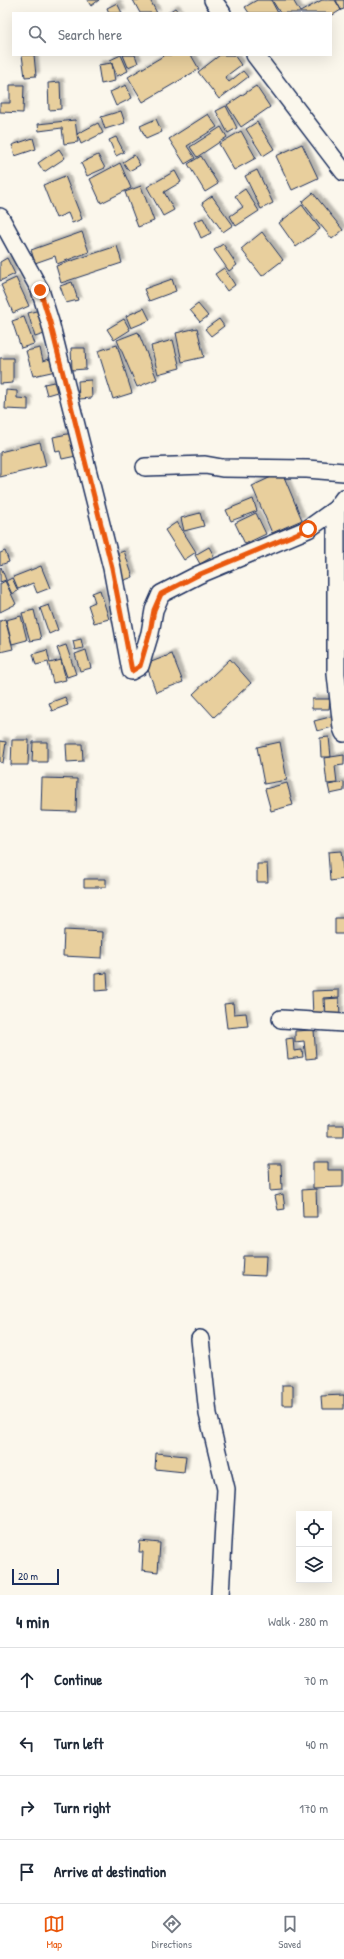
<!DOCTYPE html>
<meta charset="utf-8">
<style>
:root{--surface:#fff;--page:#f2f2f3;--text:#1f2937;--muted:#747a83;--line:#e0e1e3;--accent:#ea580c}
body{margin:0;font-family:"Patrick Hand",sans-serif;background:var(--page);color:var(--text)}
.controls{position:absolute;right:12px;bottom:12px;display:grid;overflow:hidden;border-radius:0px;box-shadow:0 4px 16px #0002}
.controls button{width:36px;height:36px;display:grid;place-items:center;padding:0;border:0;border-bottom:1px solid var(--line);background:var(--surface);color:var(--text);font:20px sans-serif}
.scale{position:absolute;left:12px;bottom:10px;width:47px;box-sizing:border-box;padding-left:4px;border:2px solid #1b2f5e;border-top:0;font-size:11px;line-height:14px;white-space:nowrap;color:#1b2f5e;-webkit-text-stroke:3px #fbf7ec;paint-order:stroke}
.stop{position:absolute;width:12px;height:12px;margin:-9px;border:3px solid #ea580c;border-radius:50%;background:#fff}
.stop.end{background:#ea580c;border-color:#fff;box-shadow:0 1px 4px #0008}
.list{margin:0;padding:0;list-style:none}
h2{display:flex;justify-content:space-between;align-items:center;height:52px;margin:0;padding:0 16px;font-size:17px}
h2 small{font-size:13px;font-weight:400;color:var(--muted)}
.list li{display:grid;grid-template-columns:26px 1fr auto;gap:12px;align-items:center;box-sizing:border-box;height:64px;padding:0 16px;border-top:1px solid var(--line)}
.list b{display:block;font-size:15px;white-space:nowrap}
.list em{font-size:13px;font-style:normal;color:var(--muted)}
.icon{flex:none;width:22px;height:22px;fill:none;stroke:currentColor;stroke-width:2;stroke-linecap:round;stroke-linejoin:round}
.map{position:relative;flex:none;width:344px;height:1595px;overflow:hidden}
.search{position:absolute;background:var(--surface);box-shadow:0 4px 16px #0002;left:12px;right:12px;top:12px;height:44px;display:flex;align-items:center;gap:10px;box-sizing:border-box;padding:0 14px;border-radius:0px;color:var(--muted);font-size:15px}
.sheet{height:308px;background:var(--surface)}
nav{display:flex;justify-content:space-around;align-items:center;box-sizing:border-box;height:56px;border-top:1px solid var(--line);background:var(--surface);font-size:11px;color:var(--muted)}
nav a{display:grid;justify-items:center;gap:2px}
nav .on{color:var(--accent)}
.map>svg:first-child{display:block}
.building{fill:#e8cf9d;stroke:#1b2f5e;filter:url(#shadow)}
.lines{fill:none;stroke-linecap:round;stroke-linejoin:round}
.street-casing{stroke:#1b2f5e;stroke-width:20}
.street{stroke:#fbf7ec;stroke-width:17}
.route{stroke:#ea580c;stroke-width:5}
</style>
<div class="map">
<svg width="344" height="1595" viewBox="0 0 344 1595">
<defs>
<filter id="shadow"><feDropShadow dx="3.5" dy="-3.5" stdDeviation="1" flood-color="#0004"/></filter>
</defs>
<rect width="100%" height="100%" fill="#fbf7ec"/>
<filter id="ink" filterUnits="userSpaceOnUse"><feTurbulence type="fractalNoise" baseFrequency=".025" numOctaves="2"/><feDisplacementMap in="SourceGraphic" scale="8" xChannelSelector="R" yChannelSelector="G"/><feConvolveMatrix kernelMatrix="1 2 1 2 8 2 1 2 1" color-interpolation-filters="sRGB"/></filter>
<g filter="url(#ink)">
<!-- building -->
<path class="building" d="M87,0H99L91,6Z
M133,0H150L157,13H140Z
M257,0H271L278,13H249L245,7Z
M272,0H293L300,12L322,0H335L341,10L331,16V13H280Z
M336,0H344V9L341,10Z
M117,3L122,13H109L107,8Z
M175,8L179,13H167Z
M22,55H34L36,76L25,77Z
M121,55L128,71L117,76L110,60Z
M123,55H135L138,63L128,67Z
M165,55H191L199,69L143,102L128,77Z
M220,55H234L241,65L225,77L229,82L243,71L248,77L219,99L198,72Z
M112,63L115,81L101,84L98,65Z
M60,82L61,109L49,110L48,83Z
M10,85H24L23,113L0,112V103H10Z
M126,85L132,98L116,106L110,92Z
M256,86L270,107L241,127L227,105Z
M226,106L237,128L228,133L216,111Z
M121,111L125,123L105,129L101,117Z
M208,114L217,127L187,146L195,158L185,164L169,139Z
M156,119L162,132L146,139L140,126Z
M75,120L78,142L64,144L62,128L39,131L38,124Z
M257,122L274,149L263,156L246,129Z
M98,123L103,133L81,144L77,134Z
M221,127L227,137L197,157L190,147Z
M241,131L256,158L234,170L219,144Z
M116,137L124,152L116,156L109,140Z
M33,138L36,149L15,156L12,145Z
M302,144L318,178L292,190L276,156Z
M59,149L65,158L44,172L38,163Z
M98,155L105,168L87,176L81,163Z
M134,155L140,165L129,171L123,162Z
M201,156L218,184L205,192L188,164Z
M120,163L131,188L101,203L90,179Z
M257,170L273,203L261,209L245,176Z
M175,171L181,182L164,192L174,210L163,216L147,187Z
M65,176L82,219L72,223L68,213L56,218L43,185Z
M141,186L154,221L138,227L125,192Z
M245,189L259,211L236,226L230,216L243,207L235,196Z
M313,193L343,230L332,239L302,202Z
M212,196L233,225L223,232L202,203Z
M302,205L320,229L296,247L279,223Z
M203,218L211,233L201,238L194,222Z
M82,232L89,252L57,264L55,256L35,263L31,250Z
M262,232L283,260L262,276L241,249Z
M223,244L237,265L229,271L214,250Z
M117,246L122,263L61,283L56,266Z
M7,258L15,274L0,281V262Z
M224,268L235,285L227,291L215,274Z
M16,278L29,306L13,313L1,285Z
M172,279L176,291L149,301L144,289Z
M72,282L78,300L66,303L60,286Z
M198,304L208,316L200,322L190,310Z
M144,308L150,320L131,328L126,316Z
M44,309L51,332L35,337L28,313Z
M24,317L34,344L21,348L12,321Z
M124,319L130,330L114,340L107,329Z
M219,319L224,326L211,336L205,329Z
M197,328L204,357L182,362L176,333Z
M138,332L157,379L137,387L117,340Z
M173,340L180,368L158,374L151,346Z
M117,345L132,393L113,399L98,351Z
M40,348L43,361L53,358L56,371L33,376L26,351Z
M71,348H85L86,369L72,370Z
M0,358H13V383L0,384Z
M91,380L92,398L79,399L78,381Z
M54,382L57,392L47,395L44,384Z
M6,390L17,391V398L28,399V410L5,409Z
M72,433L76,456L62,459L60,451L56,452L53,437Z
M40,442L46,466L0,477V452Z
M282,472L302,520L272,533L252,486Z
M253,499L257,511L231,521L226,510Z
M200,513L204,526L184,531L181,518Z
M256,513L266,534L245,544L235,523Z
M177,522L196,552L184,560L165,530Z
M209,547L214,556L200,564L195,555Z
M5,551L9,562L0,565V553Z
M124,551L133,577L122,581L113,555Z
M41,566L50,588L37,593L33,583L18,589L13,577Z
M1,567L6,580L0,582V568Z
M12,578L18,591L12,594L6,581Z
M5,581L16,604L0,612V584Z
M100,590L109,619L94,623L88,605L95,602L92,593Z
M49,605L58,630L49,634L40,608Z
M34,610L41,639L30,641L22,613Z
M21,616L27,640L12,644L6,620Z
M5,619L13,649L0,652V621Z
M81,639L83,648L75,650L73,641Z
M66,645L76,674L67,677L57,648Z
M47,650L50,663L61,660L66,680L53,683L48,662L36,665L33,654Z
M86,650L91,668L80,671L75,654Z
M172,654L183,682L156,692L146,664Z
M230,659L251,683L214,717L193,694Z
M65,697L68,705L52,711L49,703Z
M312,699H330L329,709H312Z
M334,716L337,726L317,731L314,721Z
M329,737L331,757H321L320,738Z
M12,740H29L28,765H11Z
M0,741L6,742L3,763L0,762Z
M33,742H47V762H32Z
M280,742L287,780L264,784L257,747Z
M66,744H82L83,761L67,762Z
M344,755V765L335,766L337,783L327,784L324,758Z
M42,778L77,779L76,812L41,811Z
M344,782V791L330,794L328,785Z
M287,783L293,805L271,811L265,789Z
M341,851L344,879L330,881L328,852Z
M257,864H267L268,882H257Z
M84,879H106V887H84Z
M335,918H344V934H335Z
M64,930L103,932L102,958L63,956Z
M107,973L108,990L95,991V974Z
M339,990V997L323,998L324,1018H313L312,991Z
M339,998L340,1015L326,1016L325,999Z
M233,1003L234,1014L246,1013L248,1026L227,1028L224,1004Z
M314,1030L316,1058L306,1059L304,1041L295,1042V1031Z
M293,1038L294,1051L302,1050L303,1057L288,1059L286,1039Z
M328,1125H344V1137H328Z
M313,1162H328V1170H343V1187L313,1188Z
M269,1164H281L282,1190L270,1191Z
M316,1189L317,1217H303L302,1190Z
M283,1194L285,1209L278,1210L275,1196Z
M243,1256H266L265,1276L242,1275Z
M282,1385H293V1405H282Z
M344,1395V1409H322L321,1396Z
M156,1453L186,1456L184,1472L155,1469Z
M140,1541L160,1543L158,1572L142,1570L143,1552H139Z"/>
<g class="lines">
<!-- street casing -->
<g class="street-casing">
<path id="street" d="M213,0L222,13
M255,55L344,172
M0,217L40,290L50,322L112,568L131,671L140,666L150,633L154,610L161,594L198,575L308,529L336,509L344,498
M145,467L205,465L222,468L307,469L344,472
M336,509V674L342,728L344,733
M281,1019L344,1023
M200,1339L208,1414L226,1489L220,1595"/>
</g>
<!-- street -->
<use href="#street" class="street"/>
</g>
</g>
<g class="lines" filter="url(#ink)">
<!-- route -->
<path class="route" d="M40,290L50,322L112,568L132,671L140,666L150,632L154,610L161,594L198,575L308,529"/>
</g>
</svg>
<div class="controls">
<button><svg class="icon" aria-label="locate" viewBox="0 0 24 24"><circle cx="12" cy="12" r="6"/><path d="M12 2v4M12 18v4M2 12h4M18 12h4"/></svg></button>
<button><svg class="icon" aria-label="layers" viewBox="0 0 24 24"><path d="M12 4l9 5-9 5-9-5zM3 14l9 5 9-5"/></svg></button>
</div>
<div class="scale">20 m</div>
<div class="stop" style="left:308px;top:529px"></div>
<div class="stop end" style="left:40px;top:290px"></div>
<div class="search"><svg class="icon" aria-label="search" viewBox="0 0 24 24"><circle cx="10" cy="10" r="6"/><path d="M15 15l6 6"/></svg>Search here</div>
</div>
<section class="sheet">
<h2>4 min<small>Walk · 280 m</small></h2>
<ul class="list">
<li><svg class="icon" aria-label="ahead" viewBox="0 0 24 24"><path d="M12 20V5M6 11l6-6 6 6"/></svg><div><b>Continue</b></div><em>70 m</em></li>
<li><svg class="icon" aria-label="left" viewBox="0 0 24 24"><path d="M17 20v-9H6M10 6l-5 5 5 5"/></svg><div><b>Turn left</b></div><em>40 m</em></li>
<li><svg class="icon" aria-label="right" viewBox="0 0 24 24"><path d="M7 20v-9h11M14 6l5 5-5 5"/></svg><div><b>Turn right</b></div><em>170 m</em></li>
<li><svg class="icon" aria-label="arrive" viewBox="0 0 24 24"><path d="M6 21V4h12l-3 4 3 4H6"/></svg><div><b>Arrive at destination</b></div></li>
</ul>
</section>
<nav>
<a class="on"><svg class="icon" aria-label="map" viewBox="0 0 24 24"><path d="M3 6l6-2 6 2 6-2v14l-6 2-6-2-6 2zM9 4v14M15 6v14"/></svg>Map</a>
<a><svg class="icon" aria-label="directions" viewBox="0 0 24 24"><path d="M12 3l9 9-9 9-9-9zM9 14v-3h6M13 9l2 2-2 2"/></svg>Directions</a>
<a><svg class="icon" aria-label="saved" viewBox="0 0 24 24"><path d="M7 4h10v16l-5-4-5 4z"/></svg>Saved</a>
</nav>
